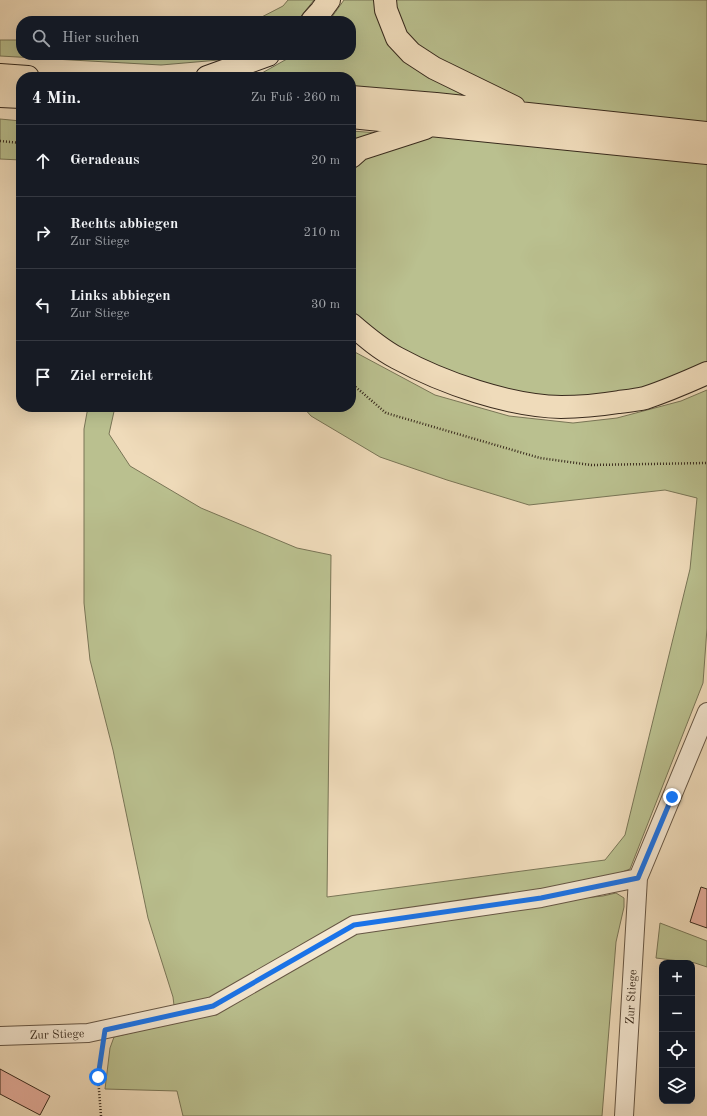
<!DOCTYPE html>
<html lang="de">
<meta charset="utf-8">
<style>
:root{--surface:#171b24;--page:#20242c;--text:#f1f3f6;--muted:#9ea1a6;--line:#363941}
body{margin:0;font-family:"Old Standard TT",serif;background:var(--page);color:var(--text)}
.controls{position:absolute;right:12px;bottom:12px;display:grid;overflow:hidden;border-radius:8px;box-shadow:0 4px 16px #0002}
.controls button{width:36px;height:36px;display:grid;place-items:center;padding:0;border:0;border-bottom:1px solid var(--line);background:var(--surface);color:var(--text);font:20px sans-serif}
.stop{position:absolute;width:12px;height:12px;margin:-9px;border:3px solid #1a73e8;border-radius:50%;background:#fff}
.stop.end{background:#1a73e8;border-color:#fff;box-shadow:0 1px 4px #0008}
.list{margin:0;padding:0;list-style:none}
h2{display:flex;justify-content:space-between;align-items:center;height:52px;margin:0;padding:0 16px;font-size:17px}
h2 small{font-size:13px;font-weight:400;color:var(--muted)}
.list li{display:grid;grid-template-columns:26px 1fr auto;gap:12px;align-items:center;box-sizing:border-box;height:72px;padding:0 16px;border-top:1px solid var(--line)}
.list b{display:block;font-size:15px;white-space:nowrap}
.list p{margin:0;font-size:13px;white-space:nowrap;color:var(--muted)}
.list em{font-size:13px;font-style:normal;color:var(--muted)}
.icon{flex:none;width:22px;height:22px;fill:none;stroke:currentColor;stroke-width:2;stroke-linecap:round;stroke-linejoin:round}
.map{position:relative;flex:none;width:707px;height:1116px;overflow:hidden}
.search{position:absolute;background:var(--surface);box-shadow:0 4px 16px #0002;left:16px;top:16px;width:340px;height:44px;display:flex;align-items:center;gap:10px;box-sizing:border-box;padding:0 14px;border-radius:16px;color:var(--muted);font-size:15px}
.panel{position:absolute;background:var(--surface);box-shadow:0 4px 16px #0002;left:16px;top:72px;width:340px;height:340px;border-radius:16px}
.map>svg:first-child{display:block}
.green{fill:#bac08f;stroke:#797556}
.building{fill:#e4ad9b;stroke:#382a1d}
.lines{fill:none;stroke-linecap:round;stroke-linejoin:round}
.minor-casing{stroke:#665644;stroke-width:20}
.trunk-casing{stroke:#382a1d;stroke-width:24}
.path{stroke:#382a1d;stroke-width:2.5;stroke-dasharray:1 2;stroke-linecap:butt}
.minor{stroke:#f5e8d2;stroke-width:18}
.trunk{stroke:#efdbba;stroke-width:22}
.route{stroke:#1a73e8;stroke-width:5}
.labels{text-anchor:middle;stroke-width:3;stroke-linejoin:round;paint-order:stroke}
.street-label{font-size:12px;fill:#382a1d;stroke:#f5e8d2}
</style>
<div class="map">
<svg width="707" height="1116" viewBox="0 0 707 1116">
<rect width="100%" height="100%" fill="#efdbba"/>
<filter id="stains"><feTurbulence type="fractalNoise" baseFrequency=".005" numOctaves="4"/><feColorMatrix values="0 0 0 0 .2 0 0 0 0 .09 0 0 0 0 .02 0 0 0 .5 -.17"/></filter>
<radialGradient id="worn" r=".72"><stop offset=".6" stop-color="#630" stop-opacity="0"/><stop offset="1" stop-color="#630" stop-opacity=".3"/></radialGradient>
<!-- green -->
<path class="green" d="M288,0H314L297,21H254L283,6Z
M344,0H376L377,9L479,100L351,90V77H246L262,73L294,55H351V21H329Z
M385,0H707V133L528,114L411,53Z
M0,40H21V55H236L219,60L161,65L0,56Z
M0,119L21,121V160L0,159Z
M433,125L707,153V373L603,405L478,392L351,324V157Z
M351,131L380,133L351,148Z
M351,350L435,395L509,416L573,423L617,418L681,401L707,390V628L703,683L630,869L544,902L603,896L616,893L624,898V907L616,942L602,1116H183L177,1091L105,1089L110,1048L114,1037L176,1022L173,997L148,918L113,750L90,660L84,603V429L88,407H115L109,434L130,466L201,508L297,548L331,555L327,897L605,860L625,835L690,569L697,498L665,490L529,505L447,480L380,457L311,416L303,407H351Z
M660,923L707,941V967L695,963L656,958Z"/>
<!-- building -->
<path class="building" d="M701,887L707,889V928L690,922Z
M0,1069L50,1096L40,1115L0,1094Z"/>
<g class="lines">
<!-- minor casing -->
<g class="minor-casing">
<path id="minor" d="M0,1036L88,1033L213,1006L354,925L541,898L638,878
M624,1116L638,878L707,712"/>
</g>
<!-- trunk casing -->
<g class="trunk-casing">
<path id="trunk" d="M385,0L386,10L397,38L411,53L434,68L514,107
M312,21L321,11L329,0
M0,75L28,77
M207,77L268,55
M0,96L21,97
M351,97L436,104L707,133
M351,117L707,153
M351,157L360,149L425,128
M351,324C366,337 380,349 397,358C443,383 509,406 561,407C580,407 600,405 619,402C627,401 637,400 645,398C666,391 687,382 707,373"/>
</g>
<!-- path -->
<path class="path" d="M0,141L21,143
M351,383L386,413L540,458L591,465L707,463
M101,1116L98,1077L102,1047"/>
<!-- minor -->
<use href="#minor" class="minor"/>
<!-- trunk -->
<use href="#trunk" class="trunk"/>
</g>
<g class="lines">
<!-- route -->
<path class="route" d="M98,1077L105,1030L213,1006L354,925L541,898L638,878L672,797"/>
</g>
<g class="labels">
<!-- street labels -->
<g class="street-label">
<text transform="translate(631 997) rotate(-87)" y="4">Zur Stiege</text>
<text transform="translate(57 1034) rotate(-2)" y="4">Zur Stiege</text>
</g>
</g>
<rect width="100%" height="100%" filter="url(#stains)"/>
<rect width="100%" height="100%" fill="url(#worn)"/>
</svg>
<div class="controls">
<button>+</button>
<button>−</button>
<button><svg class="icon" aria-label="locate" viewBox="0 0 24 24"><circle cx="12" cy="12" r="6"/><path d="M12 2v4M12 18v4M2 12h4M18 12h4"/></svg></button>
<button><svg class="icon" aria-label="layers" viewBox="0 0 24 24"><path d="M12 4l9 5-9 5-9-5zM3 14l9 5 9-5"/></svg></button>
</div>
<div class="stop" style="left:98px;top:1077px"></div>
<div class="stop end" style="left:672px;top:797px"></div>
<div class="search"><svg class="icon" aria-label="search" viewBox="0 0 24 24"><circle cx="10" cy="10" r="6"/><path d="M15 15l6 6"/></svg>Hier suchen</div>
<section class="panel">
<h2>4 Min.<small>Zu Fuß · 260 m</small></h2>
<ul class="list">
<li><svg class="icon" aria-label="ahead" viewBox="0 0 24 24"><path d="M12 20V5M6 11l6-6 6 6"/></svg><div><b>Geradeaus</b></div><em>20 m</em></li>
<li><svg class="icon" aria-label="right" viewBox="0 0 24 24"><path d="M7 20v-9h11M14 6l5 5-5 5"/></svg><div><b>Rechts abbiegen</b><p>Zur Stiege</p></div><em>210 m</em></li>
<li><svg class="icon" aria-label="left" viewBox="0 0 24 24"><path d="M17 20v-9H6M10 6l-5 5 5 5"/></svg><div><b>Links abbiegen</b><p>Zur Stiege</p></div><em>30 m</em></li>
<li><svg class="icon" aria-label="arrive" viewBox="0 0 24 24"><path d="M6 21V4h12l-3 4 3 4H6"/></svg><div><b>Ziel erreicht</b></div></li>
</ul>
</section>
</div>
